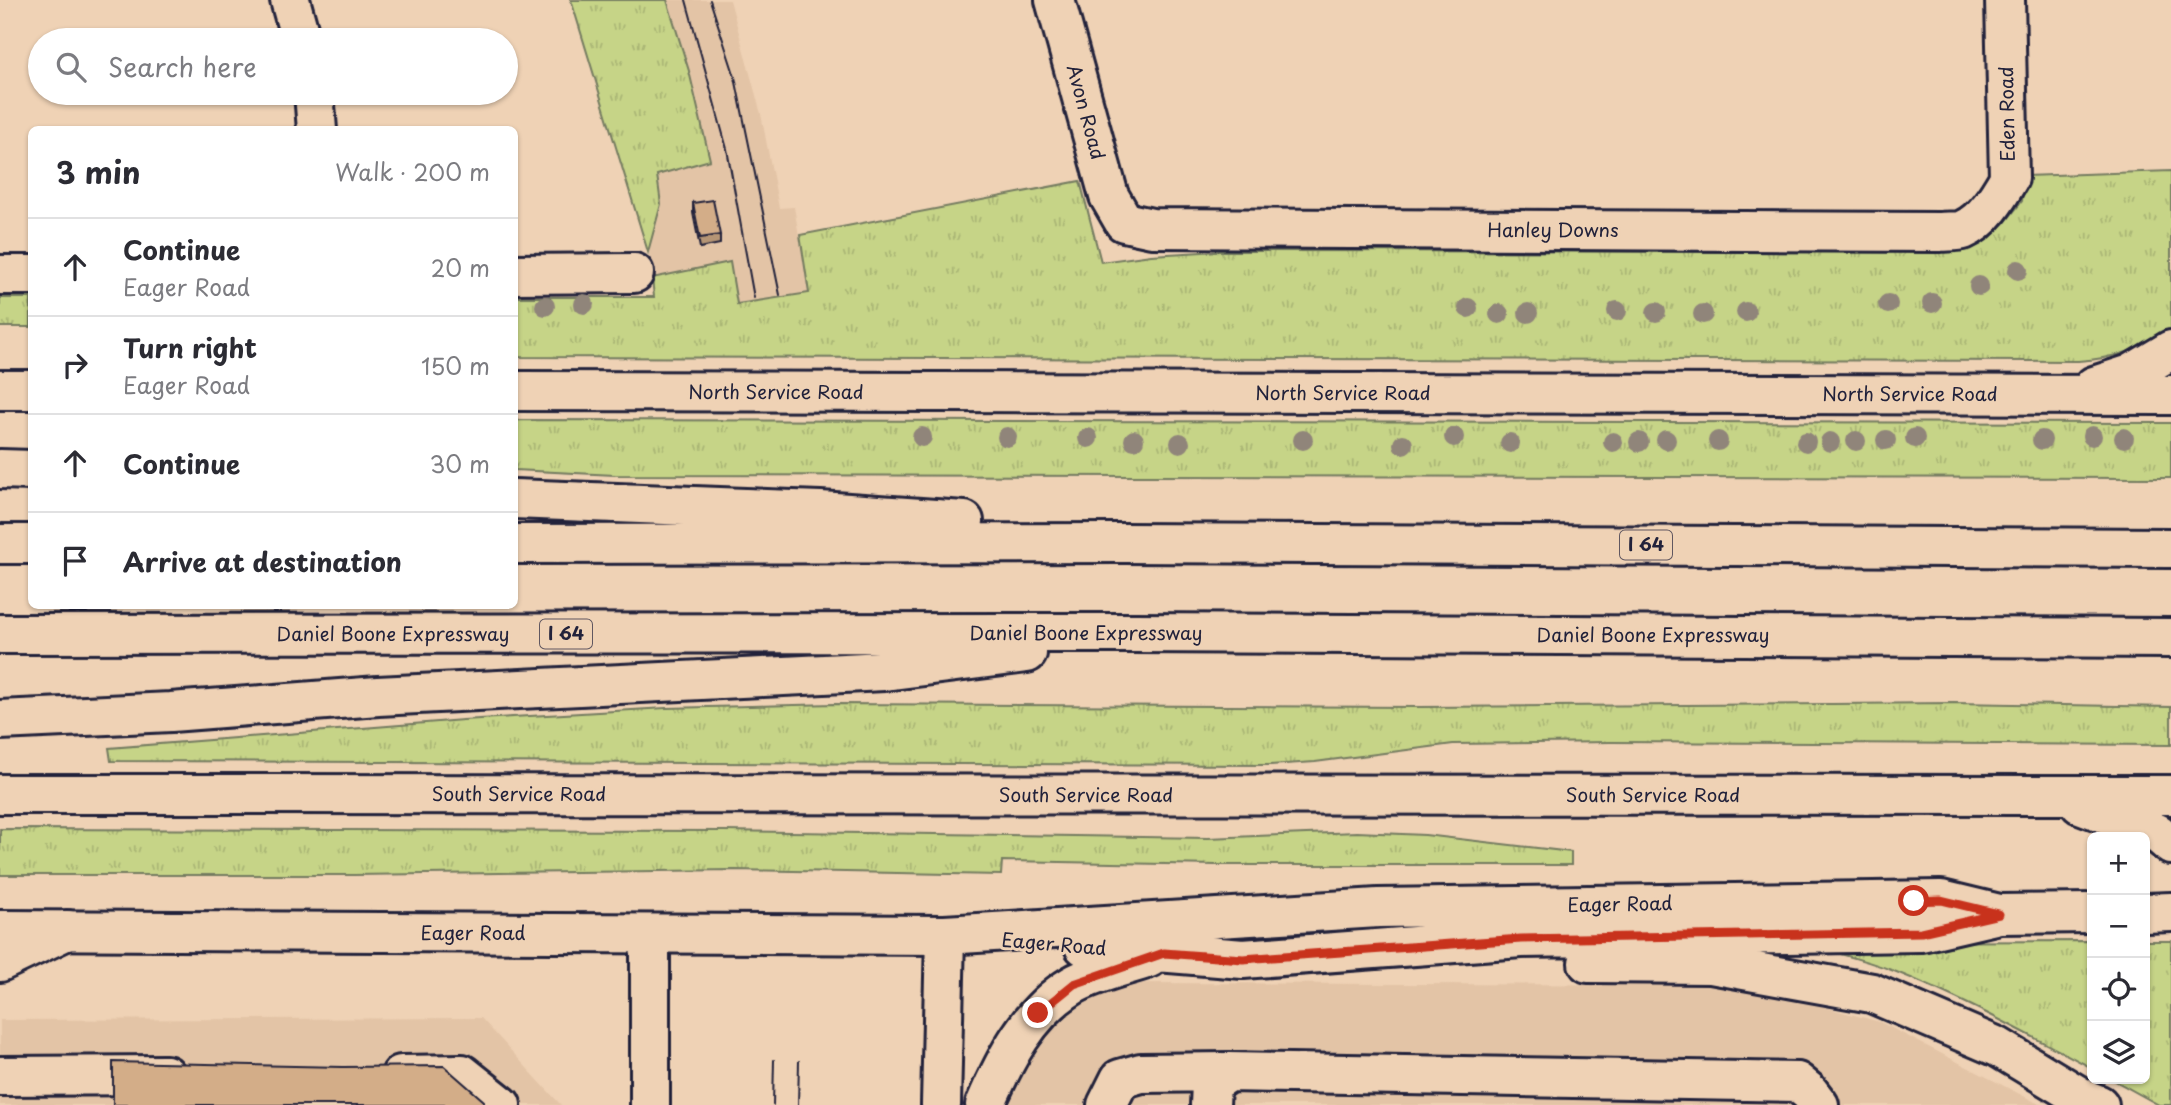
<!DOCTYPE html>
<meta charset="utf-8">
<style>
:root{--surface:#fff;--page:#f2f2f3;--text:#2b2b33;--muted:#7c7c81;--line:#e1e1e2}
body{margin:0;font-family:"Playpen Sans",sans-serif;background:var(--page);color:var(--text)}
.controls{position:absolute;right:21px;bottom:21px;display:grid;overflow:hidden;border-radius:10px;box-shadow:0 2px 5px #0004}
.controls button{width:63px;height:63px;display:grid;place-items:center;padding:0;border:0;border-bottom:2px solid var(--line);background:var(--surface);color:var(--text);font:35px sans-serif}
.stop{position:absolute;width:21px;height:21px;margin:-16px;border:5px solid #c8321e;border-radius:50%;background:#fff}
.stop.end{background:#c8321e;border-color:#fff;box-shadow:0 2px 7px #0008}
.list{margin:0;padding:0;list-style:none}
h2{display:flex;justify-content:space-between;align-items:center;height:91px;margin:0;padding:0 28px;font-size:30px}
h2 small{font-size:23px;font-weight:400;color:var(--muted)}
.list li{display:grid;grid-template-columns:46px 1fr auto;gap:21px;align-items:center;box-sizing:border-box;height:98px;padding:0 28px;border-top:2px solid var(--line)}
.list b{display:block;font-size:26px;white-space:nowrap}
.list p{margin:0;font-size:23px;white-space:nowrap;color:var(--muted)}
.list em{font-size:23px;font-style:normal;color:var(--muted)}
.icon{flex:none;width:38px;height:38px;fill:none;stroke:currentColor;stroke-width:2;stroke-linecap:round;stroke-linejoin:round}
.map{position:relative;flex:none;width:2171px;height:1105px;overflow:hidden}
.search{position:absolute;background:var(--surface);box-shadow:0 2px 5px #0004;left:28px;top:28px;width:490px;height:77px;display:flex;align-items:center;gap:18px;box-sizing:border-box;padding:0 24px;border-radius:38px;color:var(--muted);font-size:26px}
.panel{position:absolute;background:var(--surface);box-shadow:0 2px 5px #0004;left:28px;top:126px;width:490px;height:483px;border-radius:10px}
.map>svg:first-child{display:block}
.built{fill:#e3c4a6}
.grass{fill:url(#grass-tufts);stroke:#747b61;stroke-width:2}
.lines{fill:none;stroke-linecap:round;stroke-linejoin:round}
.minor-casing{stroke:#22223b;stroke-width:44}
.major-casing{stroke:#22223b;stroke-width:44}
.highway-casing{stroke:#22223b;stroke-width:44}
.minor{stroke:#efd2b5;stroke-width:38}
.major{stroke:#efd2b5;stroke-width:38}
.highway{stroke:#efd2b5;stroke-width:38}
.tram{stroke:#22223b;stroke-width:2}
.tree{fill:#90857a}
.wall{fill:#b59575;stroke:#22223b;stroke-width:2}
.building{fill:#d3ad88;stroke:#22223b;stroke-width:2}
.route{stroke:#c8321e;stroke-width:9}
.labels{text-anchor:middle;stroke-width:6;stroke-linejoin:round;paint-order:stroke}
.shield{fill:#efd2b5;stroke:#605760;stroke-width:2}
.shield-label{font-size:18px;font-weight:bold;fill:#22223b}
.street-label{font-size:19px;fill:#22223b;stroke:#efd2b5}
</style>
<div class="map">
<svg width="2171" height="1105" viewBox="0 0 2171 1105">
<defs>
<pattern id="grass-tufts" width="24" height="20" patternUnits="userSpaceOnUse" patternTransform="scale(1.75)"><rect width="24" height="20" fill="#c6d487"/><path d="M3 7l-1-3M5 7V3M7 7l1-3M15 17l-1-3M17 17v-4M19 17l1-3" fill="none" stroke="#aab675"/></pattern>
</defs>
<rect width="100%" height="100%" fill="#efd2b5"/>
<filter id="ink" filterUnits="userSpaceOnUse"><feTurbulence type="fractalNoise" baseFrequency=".0143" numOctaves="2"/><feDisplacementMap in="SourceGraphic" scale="14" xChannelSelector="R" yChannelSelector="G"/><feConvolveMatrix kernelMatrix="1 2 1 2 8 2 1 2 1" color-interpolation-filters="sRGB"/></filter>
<g filter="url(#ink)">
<!-- built -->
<path class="built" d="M667,0H730L761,114L779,208L794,207L809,293L737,304L730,263L652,278L648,252L661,204L657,175L710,160L689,71Z
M1110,983L1711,985L1790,998L1880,1022L2041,1105H1011L1012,1092L1025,1057L1051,1025Z
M481,1018L561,1105H0V1020Z"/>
<!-- grass -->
<path class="grass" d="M571,0H667L689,71L710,160L657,175L661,204L648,252Z
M2171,171V333C2136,350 2118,358 2078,361L515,357V297H654L652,278L730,262L737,304L809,293L800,235L1080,181L1101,262L1151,255L1220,251L1939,252L1972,246L2004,224L2022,201L2025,176Z
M0,298H31V327H0Z
M514,420L2171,423V478L615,475L515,470Z
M1954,703L2171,707V745L1611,742L1453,744L1315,762L1270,765L111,761L109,748L463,720L666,708L835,704L1419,707Z
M0,829L723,831L1208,838L1357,832L1425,835L1571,852V865H1216L1002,861L1001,875L735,870L354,875H0Z
M2092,941V1068C2027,1034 1962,998 1894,971C1860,958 1825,950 1789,942Z
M2145,941H2171V1105H2159L2112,1079H2145Z"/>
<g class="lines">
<!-- minor casing -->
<g class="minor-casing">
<path id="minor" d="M290,0L301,40
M1055,0L1109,196L1124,222L1152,228L1940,232C1947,231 1957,232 1963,230C1984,221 1998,197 2009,178L2005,0
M314,93L317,130
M514,274L634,273
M0,275H32
M650,934V1105
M0,962L67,930
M401,1075L462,1074L501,1105
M0,1076L166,1075
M941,1105L945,935
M1107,1105L1120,1079L1141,1073L1229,1072
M1210,1105L1211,1084L1229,1072L1797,1082L1809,1092L1819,1105"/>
</g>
<!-- major casing -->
<g class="major-casing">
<path id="major" d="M2094,386L2131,374L2171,350
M0,390H32
M514,391L2171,395
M0,794L2171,795
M2080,804L2157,833L2171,845
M2145,913L2171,912
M0,930L945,935L1378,908L1941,900L1999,914
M1084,946L1243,959L1521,938L1921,932L1999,914L2092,913
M1588,963L1711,964L1872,993L1998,1047L2084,1099L2099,1105
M985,1105C1005,1059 1028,1012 1073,985C1094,973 1126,966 1149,958"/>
</g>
<!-- highway casing -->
<g class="highway-casing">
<path id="highway" d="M0,469L32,470
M514,499L820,511L964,521
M0,544H32
M514,544L1122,543L2171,548
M0,634L1133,633L2171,638
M0,720L171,712L378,696L884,671L1027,653"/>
</g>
<!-- minor -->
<use href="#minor" class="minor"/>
<!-- major -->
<use href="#major" class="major"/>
<!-- highway -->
<use href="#highway" class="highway"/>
<!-- tram -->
<path class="tram" d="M686,0L727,149L754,298
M710,0L735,77L780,295
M773,1105L774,1060
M798,1105L799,1061"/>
</g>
<!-- trees -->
<g class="tree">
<circle cx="2018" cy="270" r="10"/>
<circle cx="1979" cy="286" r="10"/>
<circle cx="1932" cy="303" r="10"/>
<circle cx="584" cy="304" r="10"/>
<circle cx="1888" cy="304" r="10"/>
<circle cx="545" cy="306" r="10"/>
<circle cx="1468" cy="308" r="10"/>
<circle cx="1617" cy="311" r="10"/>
<circle cx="1656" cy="312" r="10"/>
<circle cx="1746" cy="312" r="10"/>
<circle cx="1528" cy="313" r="10"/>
<circle cx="1499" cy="314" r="10"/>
<circle cx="1703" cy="314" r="10"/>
<circle cx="2092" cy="436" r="10"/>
<circle cx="922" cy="437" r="10"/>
<circle cx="1007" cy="437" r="10"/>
<circle cx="1454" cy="437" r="10"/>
<circle cx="1088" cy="438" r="10"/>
<circle cx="1915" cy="438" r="10"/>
<circle cx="2124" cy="438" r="10"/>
<circle cx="1134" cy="440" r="10"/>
<circle cx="1303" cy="440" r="10"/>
<circle cx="1666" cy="440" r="10"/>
<circle cx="1886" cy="440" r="10"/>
<circle cx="2042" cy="440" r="10"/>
<circle cx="1718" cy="441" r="10"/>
<circle cx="1856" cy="441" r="10"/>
<circle cx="1613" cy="442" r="10"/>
<circle cx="1639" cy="442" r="10"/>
<circle cx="1806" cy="442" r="10"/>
<circle cx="1830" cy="442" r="10"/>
<circle cx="1180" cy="443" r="10"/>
<circle cx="1510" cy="443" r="10"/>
<circle cx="1403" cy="444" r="10"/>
</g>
<!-- wall -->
<path class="wall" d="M693,203L720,235V244L700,248L693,213Z"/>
<!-- building -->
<path class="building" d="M713,200L720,235L700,238L693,203Z
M113,1062L343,1067L444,1066L484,1101V1105H113Z"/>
</g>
<g class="lines" filter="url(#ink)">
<!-- route -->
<path class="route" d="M1038,1013L1074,984L1164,953L1243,959L1521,939L1921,932L1999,914L1941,900L1914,901"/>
</g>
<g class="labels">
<!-- shield labels -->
<g class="shield">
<rect x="1620" y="530.5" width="52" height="29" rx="5"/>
<rect x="540" y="619.5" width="52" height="29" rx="5"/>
</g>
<g class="shield-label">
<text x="1646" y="551">I 64</text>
<text x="566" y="640">I 64</text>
</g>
<!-- street labels -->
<g class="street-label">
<text transform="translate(1086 112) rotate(75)" y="7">Avon Road</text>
<text transform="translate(2007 114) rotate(-91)" y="7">Eden Road</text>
<text x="1553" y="237">Hanley Downs</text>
<text x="776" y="399">North Service Road</text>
<text x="1343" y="400">North Service Road</text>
<text x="1910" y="401">North Service Road</text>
<text x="1086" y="640">Daniel Boone Expressway</text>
<text x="393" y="641">Daniel Boone Expressway</text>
<text x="1653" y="642">Daniel Boone Expressway</text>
<text x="519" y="801">South Service Road</text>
<text x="1086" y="802">South Service Road</text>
<text x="1653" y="802">South Service Road</text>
<text transform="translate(1620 904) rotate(-1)" y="7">Eager Road</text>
<text x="473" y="940">Eager Road</text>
<text transform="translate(1054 944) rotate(5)" y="7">Eager Road</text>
</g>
</g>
</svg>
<div class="controls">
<button>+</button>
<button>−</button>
<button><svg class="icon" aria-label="locate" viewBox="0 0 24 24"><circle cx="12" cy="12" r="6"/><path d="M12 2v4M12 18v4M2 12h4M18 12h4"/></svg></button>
<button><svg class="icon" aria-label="layers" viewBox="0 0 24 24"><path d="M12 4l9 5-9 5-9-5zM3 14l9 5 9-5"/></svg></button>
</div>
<div class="stop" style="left:1914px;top:901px"></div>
<div class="stop end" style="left:1038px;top:1013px"></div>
<div class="search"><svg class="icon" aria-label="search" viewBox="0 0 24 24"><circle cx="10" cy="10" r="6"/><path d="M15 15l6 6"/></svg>Search here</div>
<section class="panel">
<h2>3 min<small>Walk · 200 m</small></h2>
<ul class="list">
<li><svg class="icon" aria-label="ahead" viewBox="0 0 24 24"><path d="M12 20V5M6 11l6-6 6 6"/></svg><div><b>Continue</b><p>Eager Road</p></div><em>20 m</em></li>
<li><svg class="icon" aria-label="right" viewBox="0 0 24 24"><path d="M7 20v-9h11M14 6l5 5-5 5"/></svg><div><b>Turn right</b><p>Eager Road</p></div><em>150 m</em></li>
<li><svg class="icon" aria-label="ahead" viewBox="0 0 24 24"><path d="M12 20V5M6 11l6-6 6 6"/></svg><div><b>Continue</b></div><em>30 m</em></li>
<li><svg class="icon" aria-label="arrive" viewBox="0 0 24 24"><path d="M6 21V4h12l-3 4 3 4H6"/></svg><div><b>Arrive at destination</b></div></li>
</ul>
</section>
</div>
